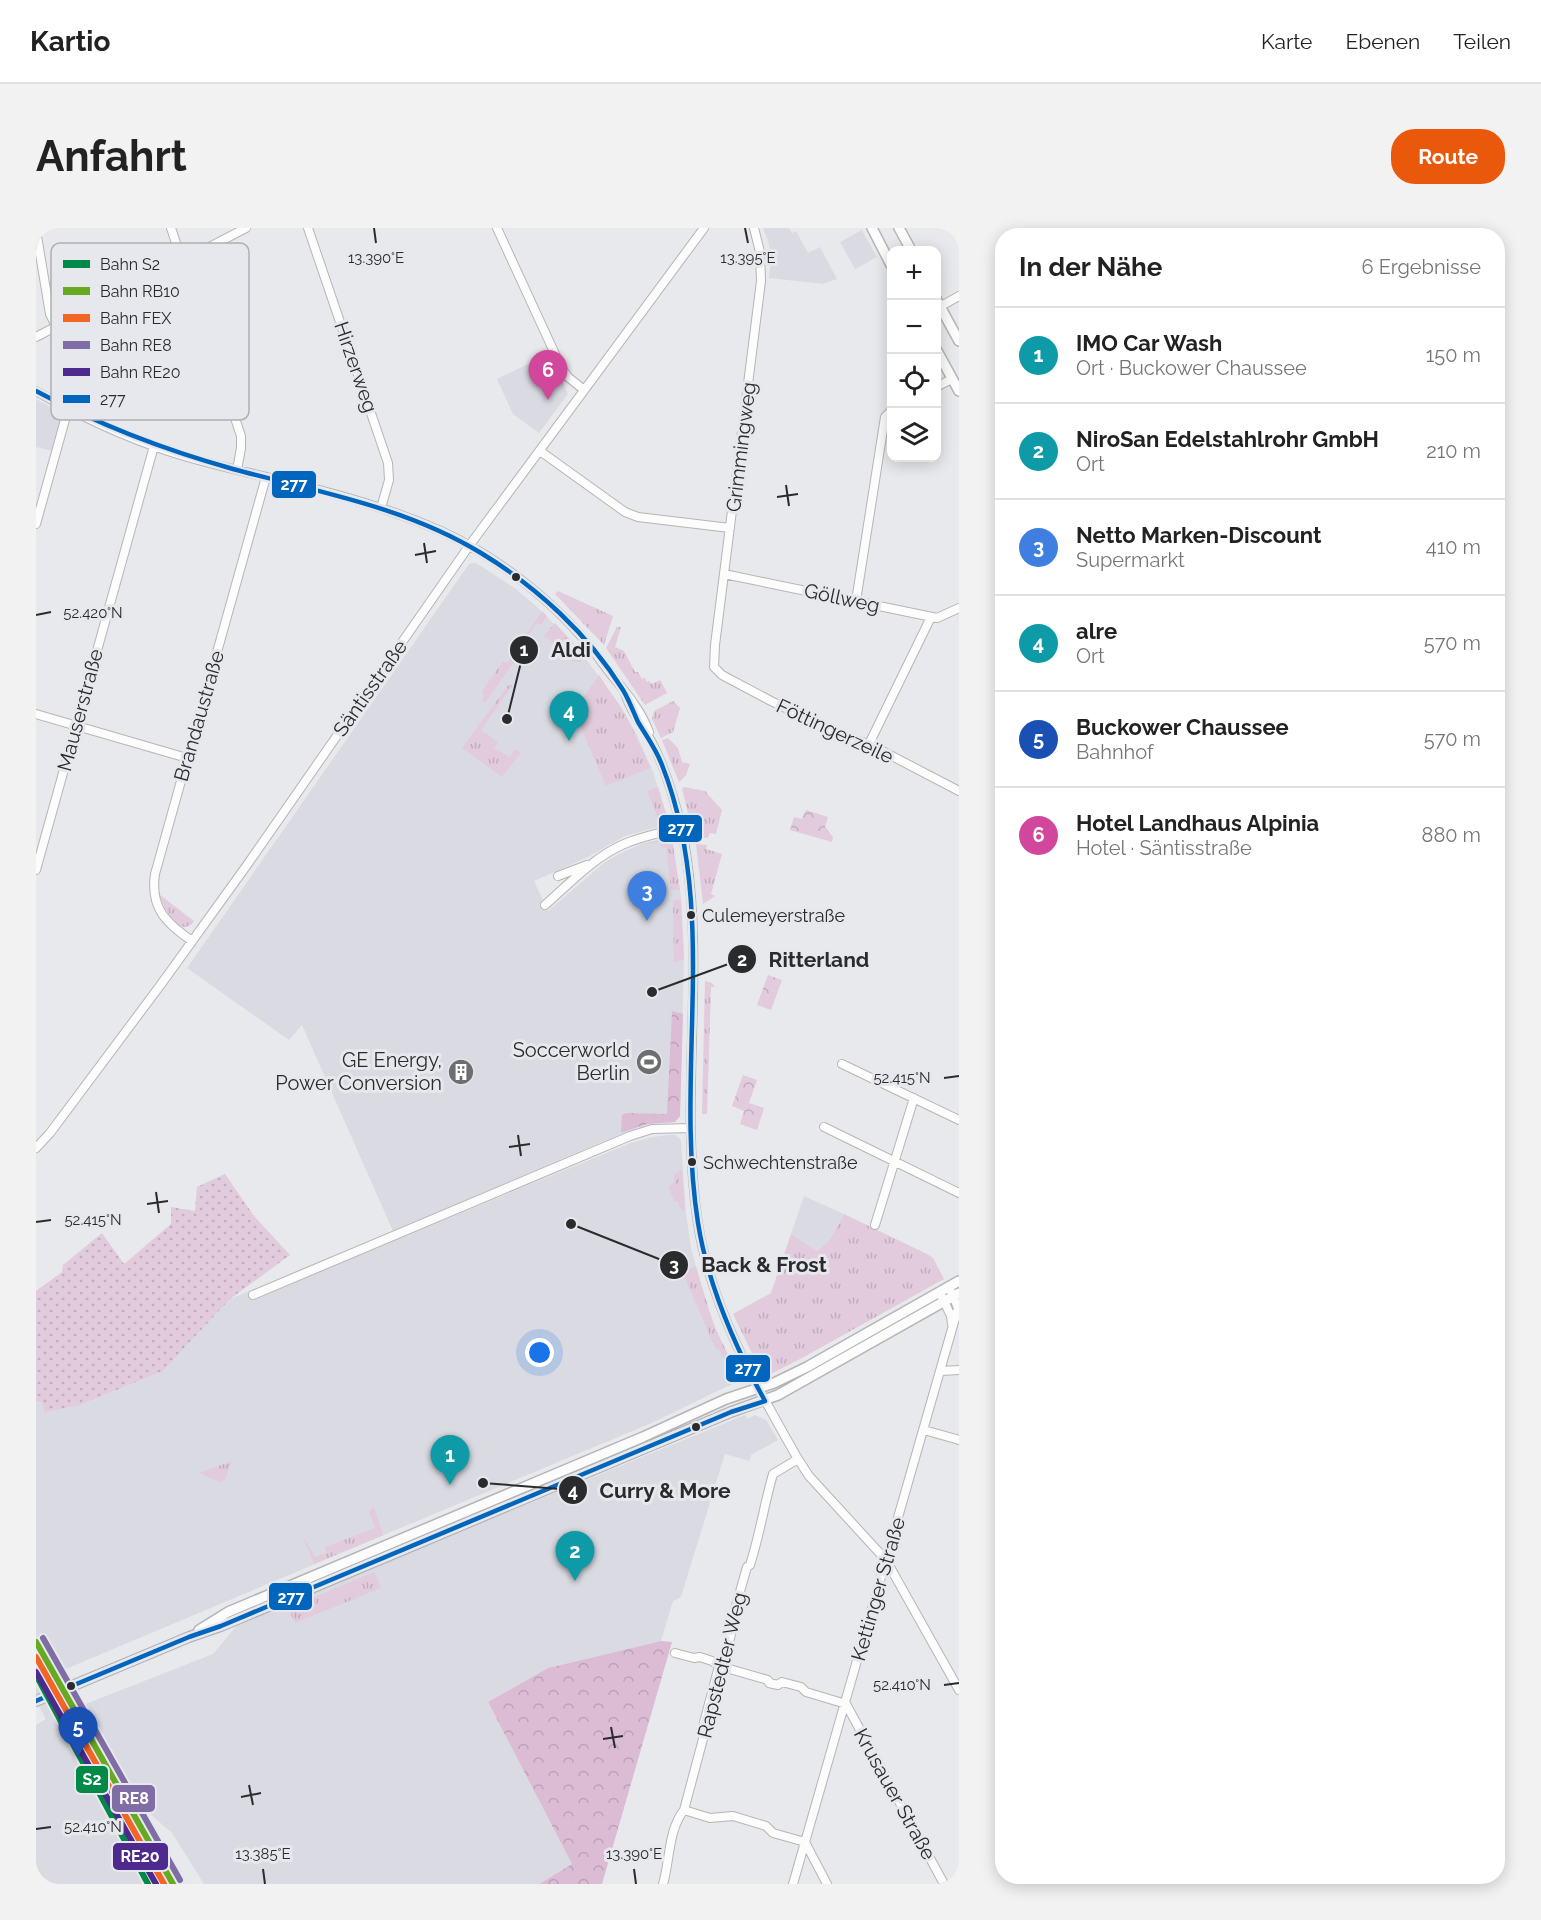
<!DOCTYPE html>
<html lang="de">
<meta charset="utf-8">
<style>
:root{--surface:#fff;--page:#f2f2f2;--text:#222;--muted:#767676;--line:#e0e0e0;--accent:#ea580c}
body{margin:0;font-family:Raleway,sans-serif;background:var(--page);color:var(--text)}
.controls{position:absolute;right:18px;top:18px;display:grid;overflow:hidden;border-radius:12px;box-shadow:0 3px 15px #0003}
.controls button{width:54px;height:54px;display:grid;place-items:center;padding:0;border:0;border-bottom:2px solid var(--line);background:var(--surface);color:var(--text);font:30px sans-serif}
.you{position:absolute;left:504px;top:1125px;width:21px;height:21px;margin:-15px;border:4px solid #fff;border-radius:50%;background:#1a73e8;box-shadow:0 0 0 9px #1a73e833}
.badge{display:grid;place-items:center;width:39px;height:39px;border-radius:50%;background:var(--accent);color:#fff;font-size:20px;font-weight:700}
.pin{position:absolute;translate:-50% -50px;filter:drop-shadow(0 2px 3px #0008)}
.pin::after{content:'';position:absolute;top:32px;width:21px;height:18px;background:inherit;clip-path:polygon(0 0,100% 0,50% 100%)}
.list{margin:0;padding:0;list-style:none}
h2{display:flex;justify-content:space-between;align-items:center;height:78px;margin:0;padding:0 24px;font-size:26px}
h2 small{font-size:20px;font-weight:400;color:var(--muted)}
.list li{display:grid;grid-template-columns:39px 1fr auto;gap:18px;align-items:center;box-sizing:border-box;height:96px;padding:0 24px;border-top:2px solid var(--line)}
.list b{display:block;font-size:22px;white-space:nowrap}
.list p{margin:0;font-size:20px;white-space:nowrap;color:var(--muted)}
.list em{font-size:20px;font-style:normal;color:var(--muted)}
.icon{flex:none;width:33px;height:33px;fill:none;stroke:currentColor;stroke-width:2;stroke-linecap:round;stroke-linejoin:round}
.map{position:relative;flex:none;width:923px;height:1656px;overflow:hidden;border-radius:24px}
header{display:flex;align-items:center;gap:36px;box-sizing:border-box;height:84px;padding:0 30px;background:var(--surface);border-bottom:2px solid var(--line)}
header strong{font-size:28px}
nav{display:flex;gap:33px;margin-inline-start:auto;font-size:21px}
.intro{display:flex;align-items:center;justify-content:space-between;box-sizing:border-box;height:144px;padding:0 36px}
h1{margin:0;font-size:42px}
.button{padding:15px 27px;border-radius:24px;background:var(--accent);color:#fff;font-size:21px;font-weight:700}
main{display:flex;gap:36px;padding:0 36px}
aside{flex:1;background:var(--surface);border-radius:24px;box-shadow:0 3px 15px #0003}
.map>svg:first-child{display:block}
.built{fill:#dadbe2}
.grass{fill:url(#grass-tufts)}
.forest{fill:url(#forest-crowns)}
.park{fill:url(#park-crowns)}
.garden{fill:url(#garden-dots)}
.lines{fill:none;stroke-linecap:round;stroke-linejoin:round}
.minor-casing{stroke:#b5b5b7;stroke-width:10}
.major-casing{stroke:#b5b5b7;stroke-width:12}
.minor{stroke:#fcfcfc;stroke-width:8}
.major{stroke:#fcfcfc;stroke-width:9}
.bus-1-casing{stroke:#e7e8ed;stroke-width:9}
.bus-1{stroke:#0065bd;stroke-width:4.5}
.rail-1-casing{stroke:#e7e8ed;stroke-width:10}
.rail-2-casing{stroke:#e7e8ed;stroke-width:10}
.rail-3-casing{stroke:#e7e8ed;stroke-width:10}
.rail-4-casing{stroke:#e7e8ed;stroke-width:10}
.rail-5-casing{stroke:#e7e8ed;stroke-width:10}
.rail-1{stroke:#018a47;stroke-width:6}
.rail-2{stroke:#6a2;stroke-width:6}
.rail-3{stroke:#f26522;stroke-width:6}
.rail-4{stroke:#816da6;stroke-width:6}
.rail-5{stroke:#4e2a8e;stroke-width:6}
.ticks{fill:none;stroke:#2a2b2c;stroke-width:2}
.bus-dot{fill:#2a2b2c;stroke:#e7e8ed;stroke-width:2}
.labels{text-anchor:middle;stroke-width:6;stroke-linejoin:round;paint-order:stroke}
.bus-label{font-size:18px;fill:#2a2b2c;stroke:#e7e8ed;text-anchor:start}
.street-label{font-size:20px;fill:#2a2b2c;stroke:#e7e8ed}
.poi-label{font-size:20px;fill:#2a2b2c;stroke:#e7e8ed;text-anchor:end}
.key{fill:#e7e8ed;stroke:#aeafb3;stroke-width:1.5}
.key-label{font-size:16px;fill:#2a2b2c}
.ticks-label{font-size:15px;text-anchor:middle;fill:#2a2b2c;stroke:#e7e8ed;stroke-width:6;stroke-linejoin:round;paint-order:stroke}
.leader{fill:none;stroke:#2a2b2c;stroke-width:2}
.callout-dot{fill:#2a2b2c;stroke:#e7e8ed;stroke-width:2}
.mark-label{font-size:18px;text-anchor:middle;font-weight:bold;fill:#fff}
.callout-label{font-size:21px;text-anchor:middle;font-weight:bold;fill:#2a2b2c;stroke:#e7e8ed;stroke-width:6;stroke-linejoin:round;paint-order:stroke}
.line-badge{stroke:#e7e8ed;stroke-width:2}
.badge-label{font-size:16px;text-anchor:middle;font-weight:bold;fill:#fff}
</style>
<header>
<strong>Kartio</strong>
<nav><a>Karte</a><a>Ebenen</a><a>Teilen</a></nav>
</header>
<div class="intro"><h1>Anfahrt</h1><a class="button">Route</a></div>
<main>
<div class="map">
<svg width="923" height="1656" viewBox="0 0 923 1656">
<defs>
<pattern id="grass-tufts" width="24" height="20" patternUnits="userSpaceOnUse" patternTransform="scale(1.5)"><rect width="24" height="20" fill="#e1cbdc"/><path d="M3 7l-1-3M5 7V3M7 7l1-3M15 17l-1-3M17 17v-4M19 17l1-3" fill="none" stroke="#c1aebd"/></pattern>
<pattern id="forest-crowns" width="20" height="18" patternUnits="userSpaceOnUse" patternTransform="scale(1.5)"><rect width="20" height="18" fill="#dcbbd4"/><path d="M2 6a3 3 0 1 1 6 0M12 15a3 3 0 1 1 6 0" fill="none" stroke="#bda1b6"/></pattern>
<pattern id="park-crowns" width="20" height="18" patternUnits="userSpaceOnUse" patternTransform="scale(1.5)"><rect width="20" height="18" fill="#e1cbdc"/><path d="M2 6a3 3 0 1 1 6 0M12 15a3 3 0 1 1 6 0" fill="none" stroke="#c1aebd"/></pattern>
<pattern id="garden-dots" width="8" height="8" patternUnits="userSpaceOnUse" patternTransform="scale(1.5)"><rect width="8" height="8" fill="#e1cbdc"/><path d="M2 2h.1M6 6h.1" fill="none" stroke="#c1aebd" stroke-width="1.8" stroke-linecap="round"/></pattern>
</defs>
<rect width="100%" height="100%" fill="#e8e9ec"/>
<!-- built -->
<path class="built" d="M727,0H753L756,5L760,3L772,25L784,19L801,51L787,56L733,50L735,30L732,12Z
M826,2L841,29L819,41L804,14Z
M513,126L532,166L503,205L477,186L461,151Z
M0,171L24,184L26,188L17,223L0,219Z
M440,335L480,361L500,378L541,419L584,477L600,505L617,544L632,592L629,597L589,608L552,629L498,653L512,683L569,634L583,626L605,616L632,610L636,611L645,669L648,730L644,888L639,894L617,895L594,902L357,1003L266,797L253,812L151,740L433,336Z
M633,907H639L645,912L650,986L655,1020L671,1078L685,1113L702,1147L700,1154L618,1194L355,1304L353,1303V1305L25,1443L141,1656H0V1497L10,1491L0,1473V1174L44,1177L127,1143L194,1071L296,1028L301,1036L595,915L616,909Z
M768,968L808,986L793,1013L781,1023L755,1006Z
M709,1187L711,1191L719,1187L730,1192L742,1212L715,1227L713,1233L689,1226L645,1369L637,1373L625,1413L512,1440L452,1474L536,1636L503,1656H168L136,1605L113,1585L89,1549L47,1477L177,1426L204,1394Z"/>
<!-- grass -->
<path class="grass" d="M522,363L577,388L568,417L519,366Z
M506,383L511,388L505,397L501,395L477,428L480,431L449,475L446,473L448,469L446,463L467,433L471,435Z
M519,395L549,428L544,434L534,433L536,428L508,408Z
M581,399H585L579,419L588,423L599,444H602L606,451L609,450L611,454L613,453L616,456L624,452L631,465L609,477L570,420Z
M563,447L590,488L615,540L570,558L538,483Z
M473,456L476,458L445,502L462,514L458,520L474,529L479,521L485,525L466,549L426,520Z
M637,473L644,480L637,504L625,510L616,491L618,483Z
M632,510L642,520L646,534L654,536L650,547L643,554L626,512Z
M622,559L632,592L629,597L625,598L611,563Z
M648,559L669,563L686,582L680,606L674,605L672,610L658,609L646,561Z
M632,610L636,611L644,662H635L630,619H625L624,614L605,616Z
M660,616L671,617L670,621L686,626L675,666L679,668L667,676Z
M124,667L158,693C145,712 127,680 124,667Z
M637,672H645L648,730V732L638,734Z
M669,753L676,755L679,759H675L671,886H666Z
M646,942L649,982L646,983L641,973H638L632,958L639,955L638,946Z
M808,986L893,1027L897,1030L908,1051L766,1130L731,1148L726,1146L697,1086L735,1065L755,1006L781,1023L793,1013Z
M660,1039L678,1098L702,1147L700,1154L692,1158L695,1146L683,1121L679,1120L647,1045L649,1041Z
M196,1233L188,1253L184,1254L163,1245Z
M338,1279L347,1307L278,1336L268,1312L269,1311L279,1329L291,1325L289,1319L339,1300L333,1283Z
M338,1344L345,1360L259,1395L252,1380Z"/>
<!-- forest -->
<path class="forest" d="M636,783L647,786L644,888L639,894L611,896L585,905L586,887L591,885L631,886Z
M625,1413L636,1414L566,1656H503L536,1636L452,1474L512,1440Z"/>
<!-- park -->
<path class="park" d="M770,582L792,589L789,599L797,609L796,614L754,602L758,589L766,591Z
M732,747L746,752L735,782L721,777Z
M707,847L721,852L713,875L728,880L721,902L704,896L708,883L696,878Z"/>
<!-- garden -->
<path class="garden" d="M189,946L218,988L254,1027L194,1071L127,1143L44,1177L9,1184L6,1174H0V1063L26,1044L27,1037L66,1005L88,1036L135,996V979L159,983L161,959Z"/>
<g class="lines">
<!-- minor casing -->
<g class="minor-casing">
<path id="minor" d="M135,0L205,208V220L201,242
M272,0L352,235L353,252L345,280
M461,0L525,139L532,149L548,162
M718,0L724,24L725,53L679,417L678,439L686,447L735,473L807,508L833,516L923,563
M0,2L14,86L20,98
M905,78L923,68
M0,109L210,0
M900,159L916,151
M0,163C42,187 86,208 132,223C186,241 243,250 298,266C335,276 371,288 405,303C468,332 528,381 568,437C584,459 603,477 613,504
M504,223L589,284L602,289L694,300
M0,296L32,181
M688,346L901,390L923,380
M820,373L849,189L855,183
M589,465C594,483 606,497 615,513C631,542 645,592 650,625C669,748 643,873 662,996C676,1082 719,1156 762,1231L773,1248L850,1332L923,1462
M0,486L151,530
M833,516L895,389
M0,642L118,218
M522,648L551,637
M509,677C533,656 557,630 586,617C605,608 625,605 645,600
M156,713C130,695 114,680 119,646L230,249
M806,836L923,892
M788,899L923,965
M0,920L14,905L126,755L211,637L433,318L668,0
M839,997L878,870
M217,1067L594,908L616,901L655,900
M906,1069L915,1088L916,1096
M905,1143L923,1142
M888,1202L923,1212
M639,1425L658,1430L664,1429L676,1433L683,1438L732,1452L733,1455L742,1457L746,1454L765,1459L770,1464L810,1476
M810,1476L908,1656
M648,1582L674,1590L697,1588L730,1598L737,1605L769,1614L791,1656
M627,1656C634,1633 632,1602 648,1582L667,1511L666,1502L683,1438L689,1428L699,1392V1381L711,1339L714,1337C724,1306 728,1277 737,1246L762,1231
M757,1656L922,1080L913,1059"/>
</g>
<!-- major casing -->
<g class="major-casing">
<path id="major" d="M836,0L855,37
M863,0L875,22
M900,71L923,113
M900,121L923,163
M163,1402L192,1384L607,1209L690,1171L738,1155L771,1139L923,1053
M0,1473L153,1409L185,1398L695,1184L742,1167L923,1065"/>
</g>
<!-- minor -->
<use href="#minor" class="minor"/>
<!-- major -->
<use href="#major" class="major"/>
<!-- bus-1 casing -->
<g class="bus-1-casing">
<path id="bus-1" d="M0,163C63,197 129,222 197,241C282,264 370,279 445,325C501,359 552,406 587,462C593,472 597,483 602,494C611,509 620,521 626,537C684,684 638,843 662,995C672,1058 698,1117 729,1173L695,1184L185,1398L153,1409L0,1473"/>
</g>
<!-- bus-1 -->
<use href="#bus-1" class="bus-1"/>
<!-- rail-1 casing -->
<g class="rail-1-casing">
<path id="rail-1" d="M0,1447L112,1656"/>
</g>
<!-- rail-2 casing -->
<g class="rail-2-casing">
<path id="rail-2" d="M0,1414L137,1656"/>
</g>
<!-- rail-3 casing -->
<g class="rail-3-casing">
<path id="rail-3" d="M0,1429L128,1656"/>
</g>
<!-- rail-4 casing -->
<g class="rail-4-casing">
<path id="rail-4" d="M7,1410L144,1652"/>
</g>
<!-- rail-5 casing -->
<g class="rail-5-casing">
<path id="rail-5" d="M0,1444L120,1656"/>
</g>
<!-- rail-1 -->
<use href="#rail-1" class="rail-1"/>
<!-- rail-2 -->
<use href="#rail-2" class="rail-2"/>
<!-- rail-3 -->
<use href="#rail-3" class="rail-3"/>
<!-- rail-4 -->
<use href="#rail-4" class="rail-4"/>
<!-- rail-5 -->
<use href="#rail-5" class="rail-5"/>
</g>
<!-- ticks -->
<path class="ticks" d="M338,0L340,15M709,0L712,15M750,257L753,278M741,269L762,266M388,315L391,335M379,327L400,323M0,387L15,384M908,850L923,848M482,907L485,928M473,919L494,916M120,964L123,985M111,976L132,973M0,994L15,992M908,1457L923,1455M575,1499L579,1520M567,1511L587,1508M213,1557L217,1577M205,1569L225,1565M0,1601L15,1599M227,1641L229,1656M598,1641L600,1656"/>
<!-- icons -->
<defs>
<g id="stadium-disc" transform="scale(1.35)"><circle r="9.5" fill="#6c6e6f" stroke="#e7e8ed"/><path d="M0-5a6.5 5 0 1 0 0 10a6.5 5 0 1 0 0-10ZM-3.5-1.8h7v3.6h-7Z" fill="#fff"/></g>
<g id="building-disc" transform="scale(1.35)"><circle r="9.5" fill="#6c6e6f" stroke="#e7e8ed"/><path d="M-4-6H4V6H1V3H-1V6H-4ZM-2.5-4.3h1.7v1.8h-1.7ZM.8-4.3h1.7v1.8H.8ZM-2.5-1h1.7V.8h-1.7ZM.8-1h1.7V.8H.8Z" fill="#fff"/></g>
</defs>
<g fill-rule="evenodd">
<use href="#stadium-disc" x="613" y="834"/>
<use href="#building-disc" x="425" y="844"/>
</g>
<!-- markers -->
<g class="bus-dot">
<circle cx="480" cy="349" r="5"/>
<circle cx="655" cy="687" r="5"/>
<circle cx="656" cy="934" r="5"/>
<circle cx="660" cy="1199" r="5"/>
<circle cx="35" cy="1458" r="5"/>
</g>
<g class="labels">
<!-- bus labels -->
<g class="bus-label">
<text x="666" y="694">Culemeyerstraße</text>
<text x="667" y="941">Schwechtenstraße</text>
</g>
<!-- street labels -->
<g class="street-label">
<text transform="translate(320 139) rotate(71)" y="7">Hirzerweg</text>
<text transform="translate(705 219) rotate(-83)" y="7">Grimmingweg</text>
<text transform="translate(806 370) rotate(12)" y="7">Göllweg</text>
<text transform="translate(334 460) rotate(-55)" y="7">Säntisstraße</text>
<text transform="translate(44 482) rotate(-75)" y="7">Mauserstraße</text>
<text transform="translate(163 488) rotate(-74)" y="7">Brandaustraße</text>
<text transform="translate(799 503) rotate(25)" y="7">Föttingerzeile</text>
<text transform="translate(842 1361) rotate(-74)" y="7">Kettinger Straße</text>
<text transform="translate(686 1437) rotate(-76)" y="7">Rapstedter Weg</text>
<text transform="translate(859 1566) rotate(61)" y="7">Krusauer Straße</text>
</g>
<!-- poi labels -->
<g class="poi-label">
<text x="594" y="829">Soccerworld<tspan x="594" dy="23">Berlin</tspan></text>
<text x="406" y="839">GE Energy,<tspan x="406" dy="23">Power Conversion</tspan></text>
</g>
</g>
<!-- legend -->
<rect x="15" y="15" width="198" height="177" rx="9" class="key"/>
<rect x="27" y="32" width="27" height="8" fill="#018a47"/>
<rect x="27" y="59" width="27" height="8" fill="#6a2"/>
<rect x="27" y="86" width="27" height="8" fill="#f26522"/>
<rect x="27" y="113" width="27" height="8" fill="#816da6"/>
<rect x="27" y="140" width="27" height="8" fill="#4e2a8e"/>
<rect x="27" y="167" width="27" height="8" fill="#0065bd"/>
<g class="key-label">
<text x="64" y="42">Bahn S2</text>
<text x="64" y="69">Bahn RB10</text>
<text x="64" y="96">Bahn FEX</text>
<text x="64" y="123">Bahn RE8</text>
<text x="64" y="150">Bahn RE20</text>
<text x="64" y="177">277</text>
</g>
<g class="ticks-label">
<text x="340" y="35">13.390°E</text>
<text x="712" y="35">13.395°E</text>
<text x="57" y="390">52.420°N</text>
<text x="866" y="855">52.415°N</text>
<text x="57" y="997">52.415°N</text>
<text x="866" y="1462">52.410°N</text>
<text x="57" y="1604">52.410°N</text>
<text x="227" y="1631">13.385°E</text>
<text x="598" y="1631">13.390°E</text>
</g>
<!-- callouts -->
<path class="leader" d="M471 491L488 422M616 764L706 731M535 996L638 1037M447 1255L537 1262"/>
<g class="callout-dot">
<circle cx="471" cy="491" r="6"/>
<circle cx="616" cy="764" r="6"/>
<circle cx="535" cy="996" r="6"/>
<circle cx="447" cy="1255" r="6"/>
<circle cx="488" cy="422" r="15"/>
<circle cx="706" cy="731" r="15"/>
<circle cx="638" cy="1037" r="15"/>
<circle cx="537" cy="1262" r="15"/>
</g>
<g class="mark-label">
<text x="488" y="428">1</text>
<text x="706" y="738">2</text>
<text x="638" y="1043">3</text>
<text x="537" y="1269">4</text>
</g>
<g class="callout-label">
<text x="535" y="429">Aldi</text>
<text x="783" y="739">Ritterland</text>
<text x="728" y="1044">Back &amp; Frost</text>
<text x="629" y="1270">Curry &amp; More</text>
</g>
<g class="line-badge">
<rect x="235" y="242" width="46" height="29" rx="6" fill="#0065bd"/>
<rect x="622" y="586" width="45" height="29" rx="6" fill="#0065bd"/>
<rect x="689" y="1126" width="46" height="29" rx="6" fill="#0065bd"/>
<rect x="232" y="1354" width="45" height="29" rx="6" fill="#0065bd"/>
<rect x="39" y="1537" width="34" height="29" rx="6" fill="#018a47"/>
<rect x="75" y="1556" width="45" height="29" rx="6" fill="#816da6"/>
<rect x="76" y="1614" width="57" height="29" rx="6" fill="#4e2a8e"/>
</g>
<g class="badge-label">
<text x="258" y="262">277</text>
<text x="645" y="606">277</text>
<text x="712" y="1146">277</text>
<text x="255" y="1375">277</text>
<text x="56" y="1557">S2</text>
<text x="98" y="1576">RE8</text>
<text x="104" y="1634">RE20</text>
</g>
</svg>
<div class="controls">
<button>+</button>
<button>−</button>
<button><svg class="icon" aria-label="locate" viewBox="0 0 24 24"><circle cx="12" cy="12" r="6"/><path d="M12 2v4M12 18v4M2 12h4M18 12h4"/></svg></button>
<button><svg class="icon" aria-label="layers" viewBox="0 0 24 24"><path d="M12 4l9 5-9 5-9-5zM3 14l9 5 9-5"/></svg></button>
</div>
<div class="you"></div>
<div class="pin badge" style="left:414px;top:1257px;background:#0f9aa8">1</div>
<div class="pin badge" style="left:539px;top:1353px;background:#0f9aa8">2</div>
<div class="pin badge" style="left:611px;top:693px;background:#3f7fe0">3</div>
<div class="pin badge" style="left:533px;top:513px;background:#0f9aa8">4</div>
<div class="pin badge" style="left:42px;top:1529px;background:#1a4fb4">5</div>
<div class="pin badge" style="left:512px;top:172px;background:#d1479c">6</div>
</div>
<aside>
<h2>In der Nähe<small>6 Ergebnisse</small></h2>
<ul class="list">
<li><span class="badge" style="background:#0f9aa8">1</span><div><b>IMO Car Wash</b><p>Ort · Buckower Chaussee</p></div><em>150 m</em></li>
<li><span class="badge" style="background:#0f9aa8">2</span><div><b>NiroSan Edelstahlrohr GmbH</b><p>Ort</p></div><em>210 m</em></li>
<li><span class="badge" style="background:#3f7fe0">3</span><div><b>Netto Marken-Discount</b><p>Supermarkt</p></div><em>410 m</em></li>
<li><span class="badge" style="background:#0f9aa8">4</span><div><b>alre</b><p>Ort</p></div><em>570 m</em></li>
<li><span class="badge" style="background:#1a4fb4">5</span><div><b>Buckower Chaussee</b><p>Bahnhof</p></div><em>570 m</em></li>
<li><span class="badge" style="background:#d1479c">6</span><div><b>Hotel Landhaus Alpinia</b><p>Hotel · Säntisstraße</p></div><em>880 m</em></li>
</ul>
</aside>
</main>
